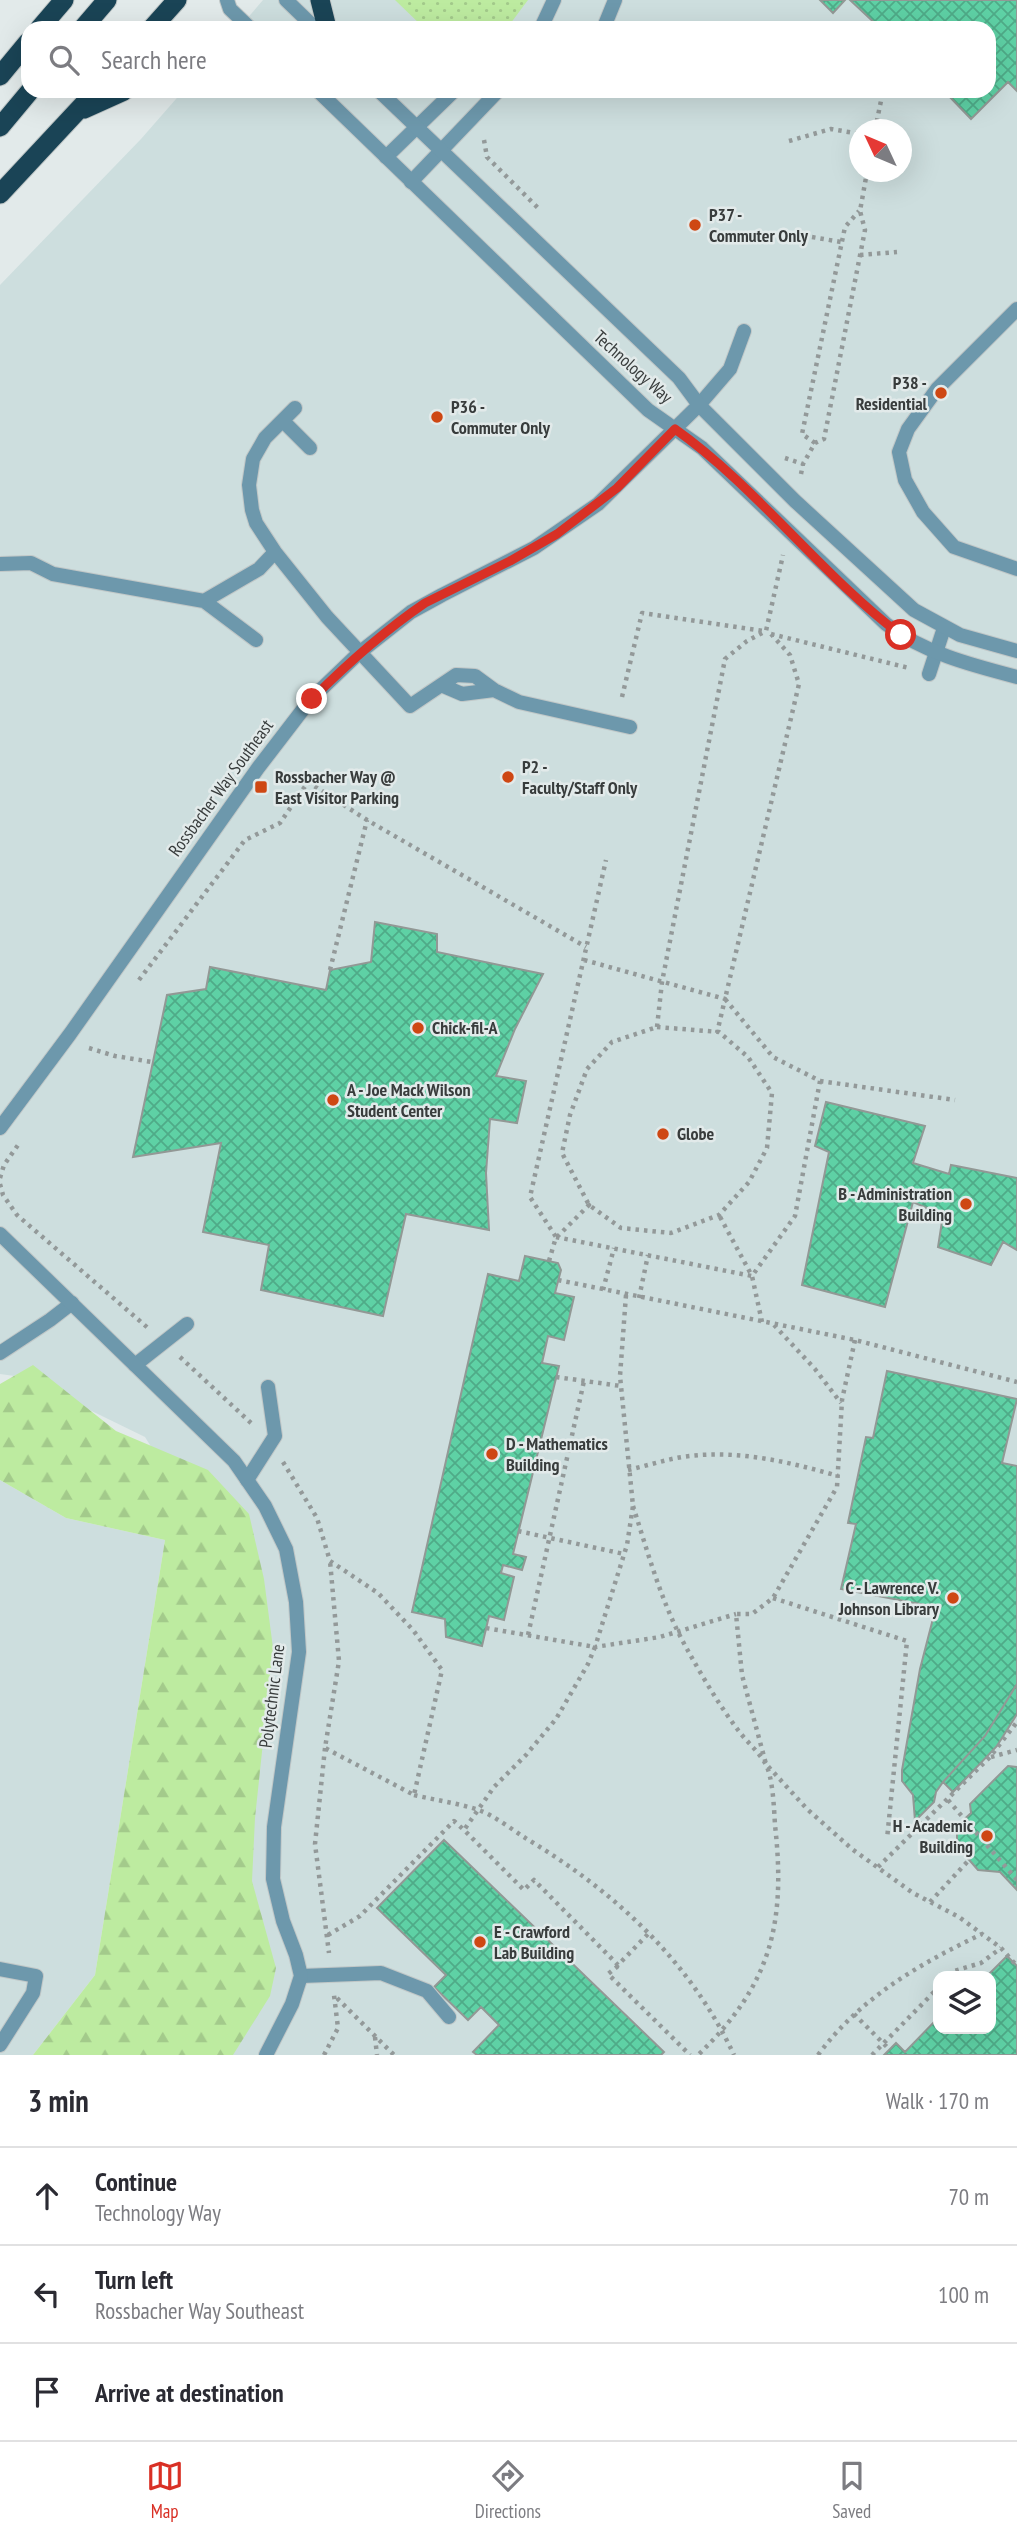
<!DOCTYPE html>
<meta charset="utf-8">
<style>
:root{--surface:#fff;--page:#f2f2f3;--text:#2b2b33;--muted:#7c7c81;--line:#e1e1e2;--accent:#d93025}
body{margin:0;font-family:"PT Sans Narrow",sans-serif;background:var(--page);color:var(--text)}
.controls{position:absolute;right:21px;bottom:21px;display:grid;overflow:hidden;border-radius:14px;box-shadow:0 7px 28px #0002}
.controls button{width:63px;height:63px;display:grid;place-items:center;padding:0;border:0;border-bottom:2px solid var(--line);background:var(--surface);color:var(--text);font:35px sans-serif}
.compass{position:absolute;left:849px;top:119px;width:63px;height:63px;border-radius:50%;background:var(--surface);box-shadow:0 7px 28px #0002;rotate:314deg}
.stop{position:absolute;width:21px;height:21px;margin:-16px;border:5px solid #d93025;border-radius:50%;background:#fff}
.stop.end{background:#d93025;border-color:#fff;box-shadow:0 2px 7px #0008}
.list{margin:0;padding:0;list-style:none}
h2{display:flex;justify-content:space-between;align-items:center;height:91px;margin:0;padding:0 28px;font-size:30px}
h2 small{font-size:23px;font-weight:400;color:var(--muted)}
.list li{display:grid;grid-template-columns:46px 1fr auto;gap:21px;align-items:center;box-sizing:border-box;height:98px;padding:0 28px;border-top:2px solid var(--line)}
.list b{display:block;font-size:26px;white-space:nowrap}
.list p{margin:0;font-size:23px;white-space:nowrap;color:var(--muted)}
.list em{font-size:23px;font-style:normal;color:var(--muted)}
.icon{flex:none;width:38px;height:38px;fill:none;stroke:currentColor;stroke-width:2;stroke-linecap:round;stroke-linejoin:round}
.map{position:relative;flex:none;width:1017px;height:2055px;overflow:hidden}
.search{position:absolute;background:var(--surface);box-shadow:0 7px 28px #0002;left:21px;right:21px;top:21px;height:77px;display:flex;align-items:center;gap:18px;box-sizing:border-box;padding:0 24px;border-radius:21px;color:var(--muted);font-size:26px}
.sheet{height:385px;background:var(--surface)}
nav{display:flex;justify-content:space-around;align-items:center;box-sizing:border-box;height:98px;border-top:2px solid var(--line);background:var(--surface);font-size:19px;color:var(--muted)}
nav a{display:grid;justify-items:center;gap:4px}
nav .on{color:var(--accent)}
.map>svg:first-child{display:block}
.built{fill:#cddede;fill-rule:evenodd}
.grass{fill:url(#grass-dots)}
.forest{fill:url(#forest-firs)}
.building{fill:url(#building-cross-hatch);stroke:#929895;stroke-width:2}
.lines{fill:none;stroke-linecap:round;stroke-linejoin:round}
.service-casing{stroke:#c0c7c7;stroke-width:16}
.minor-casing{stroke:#c0c7c7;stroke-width:16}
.trunk-casing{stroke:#c0c7c7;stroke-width:21}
.path{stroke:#939999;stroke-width:4.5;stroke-dasharray:3.5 5;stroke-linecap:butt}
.service{stroke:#6d98ac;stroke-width:14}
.minor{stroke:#6d98ac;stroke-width:14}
.trunk{stroke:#1a4456;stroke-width:19}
.route{stroke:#d93025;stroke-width:9}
.poi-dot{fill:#ce4713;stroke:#e2eaea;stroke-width:2.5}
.labels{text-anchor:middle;stroke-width:5;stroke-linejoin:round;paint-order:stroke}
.poi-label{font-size:18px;font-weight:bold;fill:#383c3c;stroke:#e2eaea;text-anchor:start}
.street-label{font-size:18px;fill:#383c3c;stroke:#e2eaea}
</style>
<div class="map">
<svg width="1017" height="2055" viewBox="0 0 1017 2055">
<defs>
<pattern id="grass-dots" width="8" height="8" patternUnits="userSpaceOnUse" patternTransform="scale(1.75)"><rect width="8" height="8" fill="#bdeba0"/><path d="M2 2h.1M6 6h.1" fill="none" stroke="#a3ca8b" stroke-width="1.8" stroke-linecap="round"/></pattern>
<pattern id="forest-firs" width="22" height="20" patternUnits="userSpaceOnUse" patternTransform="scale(1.75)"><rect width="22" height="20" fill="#bdeba0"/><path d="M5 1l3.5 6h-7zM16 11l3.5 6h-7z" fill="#a3ca8b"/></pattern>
<pattern id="building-cross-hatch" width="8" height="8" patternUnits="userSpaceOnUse" patternTransform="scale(1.75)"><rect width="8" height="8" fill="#5ed1a5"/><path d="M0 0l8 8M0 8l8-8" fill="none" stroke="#4fab88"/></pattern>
</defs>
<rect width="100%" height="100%" fill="#e2eaea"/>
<!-- built -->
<path class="built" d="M263,0H1017V2055H64L119,1982L201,1527L145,1437L22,1377L0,1374V285L141,139L183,91H989V28H239ZM860,130H902V172H860ZM938,1976H991V2029H938Z
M0,1480L66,1518L165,1540L95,1975L33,2055H0Z"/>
<!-- grass -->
<path class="grass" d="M395,0H528L507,28H424Z"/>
<!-- forest -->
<path class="forest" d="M33,1365L116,1431L208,1470L249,1514L264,1579L273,1648L255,1818L252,1881L276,1968L270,1996L233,2055H33L95,1975L165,1540L66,1518L0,1480V1384Z"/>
<!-- building -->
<path class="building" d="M820,0H845L833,13Z
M850,0H1017V91L1008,82L971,119L944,91H989V28H880Z
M375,922L437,934V952L543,974L515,1029L496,1076L526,1081L517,1123L490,1119L486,1173L489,1230L406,1214L383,1316L261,1290L269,1245L203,1232L221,1143L133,1157L167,995L206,989L210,967L326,990L330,970L371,962Z
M826,1102L925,1126L913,1163L949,1174L951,1165L1017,1178V1250L1003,1242L991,1265L938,1247L943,1215L913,1202L885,1307L802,1285L829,1152L815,1146Z
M525,1256L558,1263L561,1270L555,1293L574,1297L564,1340L548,1336L542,1363L559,1366L513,1554L526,1557L522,1570L503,1565L501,1573L514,1577L504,1620L489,1616L482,1646L446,1637L445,1619L412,1612L488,1274L519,1281Z
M887,1371L1017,1399L1002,1463L1017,1466V1684L985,1736L943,1782L936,1792L934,1802L915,1821L913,1795L902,1781V1770L920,1669L936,1607L841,1589L856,1524L848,1523L866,1437L873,1438Z
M1017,1684V1714L997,1746L953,1792L943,1782L985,1736Z
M1008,1766L1017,1767V1890L1000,1872L978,1870L957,1846V1826L971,1813L970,1804Z
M444,1840L664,2052L661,2055H477L473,2052L499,2025L481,2007L468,2020L434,1987L446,1975L377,1908Z
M1007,1956L1017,1966V2055H884L896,2043L905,2052L938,2018V2029H991V1976H987Z"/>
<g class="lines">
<!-- service casing -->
<g class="service-casing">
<path id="service" d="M604,27L615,0
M541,28L554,0
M386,157L454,91
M411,182L498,91
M1017,309L937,389L908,429L899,452L905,480L923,512L954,547L1017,569
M699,405L730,369L744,331
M295,408L265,438L253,459L249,485L252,510L256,523L275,552L327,617L410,706L456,675L475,676L494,690L519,702L630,727
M283,421L310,448
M0,564L31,563L53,574L204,601L259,569L275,552
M204,601L256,640
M929,674L944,628
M441,685L462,694L494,690
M0,1353L50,1320L72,1303
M135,1365L187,1324
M247,1480L275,1436L268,1387
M0,1969L36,1976L33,1993L0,2045
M301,1976L381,1973L427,1991L449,2017"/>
</g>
<!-- minor casing -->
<g class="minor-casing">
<path id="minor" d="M227,0L230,9L250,28
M286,0L315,28
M318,91L648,410L702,448L886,624C924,653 971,665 1017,677
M379,91L679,378L699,405L795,501L914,610L960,635L1017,651
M0,1128L70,1034L258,768L311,699L359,653L411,612L442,595L534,548L598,504L699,405
M0,1234L234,1461L265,1506L286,1549L296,1602L299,1652L274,1827L273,1879L283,1921L296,1955L301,1976L292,2004L266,2055"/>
</g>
<!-- trunk casing -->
<g class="trunk-casing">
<path id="trunk" d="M320,0L327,28
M40,28L64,0
M83,28L107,0
M152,28L177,0
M0,76L28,42
M84,109L124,91
M0,127L30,91
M0,194L96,91"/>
</g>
<!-- path -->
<path class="path" d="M209,21V28
M875,130L883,91
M484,140L487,157L540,210
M789,141L831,129L860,134
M812,237L841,242
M860,255L897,252
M815,443L802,434L845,227L859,211
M785,458L803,464
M801,474L803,464L815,443L824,439L865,230L860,211L867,172
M771,634L909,668
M622,697L642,613L764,631
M584,960L725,999L717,1033
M330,970L367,820
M139,980L245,840L280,823L308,782L367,820L586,947
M657,1027L662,982L725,659L747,641L766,631L783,555
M657,1027L719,1032L748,1057L772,1093L767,1148L749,1182L719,1215L671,1233L621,1228L589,1205L562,1153L570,1115L587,1069L612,1042Z
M89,1048L115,1056L152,1062
M820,1081L955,1100
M0,1178L4,1165L18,1145
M0,1184L3,1195L17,1215L148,1328
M556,1237L752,1276L719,1215
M557,1237L589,1205H585
M549,1261L556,1237L530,1197L606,860
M558,1280L855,1340L1017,1382
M603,1290L614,1248
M626,1295L620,1376L633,1506L627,1545L595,1647L660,1637L736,1614
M639,1298L648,1255
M762,1322L752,1276L795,1216L820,1081L773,1057L725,999L799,684L790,655L771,634
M774,1325L815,1369L841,1403
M855,1340L842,1400L837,1487L773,1598L752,1614H736L742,1675L766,1764L807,1809L852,1849L913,1893L959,1917L982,1934
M180,1357L251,1423
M556,1377L621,1386
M283,1462L317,1518L330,1561L378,1593L413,1630L442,1670L414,1795L325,1748L339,1661L330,1561
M628,1470C646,1466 664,1460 682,1457C735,1449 786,1461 838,1476
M633,1506C648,1553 662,1605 687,1649C702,1676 719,1705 738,1730C746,1741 758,1751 765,1763C773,1776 774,1809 775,1825C786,1924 771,1985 698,2055
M518,1531L624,1554
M773,1598L907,1641L887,1839
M486,1628L595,1647L588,1664L556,1719L526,1755L494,1787L464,1830L524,1890L534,1880L618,1965L650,1932
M528,1635L584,1381
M325,1748L315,1844L329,1953
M991,1757L1017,1750
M414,1795C435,1800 456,1803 476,1809C494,1815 511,1829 527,1839C615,1892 690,1961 734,2055
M948,1800L1017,1880
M878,1867L990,1757L1017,1722
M930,1902L969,1860
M328,1935L360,1916L454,1821L464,1830
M618,1966L608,1974L690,2055
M949,1976L954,1971L981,1963L1001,1948
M854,2014L890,2050
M375,2037L377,2055
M324,2055L338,2028L334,1995L394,2055
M818,2055C860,1998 919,1964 982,1934L1001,1948L1017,1966
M872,2055L938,1988"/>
<!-- service -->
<use href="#service" class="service"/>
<!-- minor -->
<use href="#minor" class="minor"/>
<!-- trunk -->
<use href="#trunk" class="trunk"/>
</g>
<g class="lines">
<!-- route -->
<path class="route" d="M312,699C347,664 384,631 425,603L510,561L557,534L617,488L675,429C757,487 820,574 901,635"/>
</g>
<!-- markers -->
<g class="poi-dot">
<circle cx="695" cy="225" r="7"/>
<circle cx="941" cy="393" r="7"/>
<circle cx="437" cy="417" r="7"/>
<circle cx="508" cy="777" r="7"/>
<rect x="254" y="780" width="14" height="14" rx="3.5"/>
<circle cx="418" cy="1028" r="7"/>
<circle cx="333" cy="1100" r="7"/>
<circle cx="663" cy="1134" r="7"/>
<circle cx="966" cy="1204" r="7"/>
<circle cx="492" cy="1454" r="7"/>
<circle cx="953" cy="1598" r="7"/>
<circle cx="987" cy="1836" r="7"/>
<circle cx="480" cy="1942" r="7"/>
</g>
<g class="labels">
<!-- poi labels -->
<g class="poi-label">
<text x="709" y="221">P37 -<tspan x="709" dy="21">Commuter Only</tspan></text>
<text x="927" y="389" text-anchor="end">P38 -<tspan x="927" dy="21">Residential</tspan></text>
<text x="451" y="413">P36 -<tspan x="451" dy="21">Commuter Only</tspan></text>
<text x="522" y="773">P2 -<tspan x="522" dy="21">Faculty/Staff Only</tspan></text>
<text x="275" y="783">Rossbacher Way @<tspan x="275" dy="21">East Visitor Parking</tspan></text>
<text x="432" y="1034">Chick-fil-A</text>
<text x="347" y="1096">A - Joe Mack Wilson<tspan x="347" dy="21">Student Center</tspan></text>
<text x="677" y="1140">Globe</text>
<text x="952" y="1200" text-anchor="end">B - Administration<tspan x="952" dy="21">Building</tspan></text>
<text x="506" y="1450">D - Mathematics<tspan x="506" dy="21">Building</tspan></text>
<text x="939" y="1594" text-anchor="end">C - Lawrence V.<tspan x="939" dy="21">Johnson Library</tspan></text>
<text x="973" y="1832" text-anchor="end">H - Academic<tspan x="973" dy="21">Building</tspan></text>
<text x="494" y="1938">E - Crawford<tspan x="494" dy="21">Lab Building</tspan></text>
</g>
<!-- street labels -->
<g class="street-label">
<text transform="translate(633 367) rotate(42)" y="6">Technology Way</text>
<text transform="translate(221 788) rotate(-54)" y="6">Rossbacher Way Southeast</text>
<text transform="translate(272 1696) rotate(-83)" y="6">Polytechnic Lane</text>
</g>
</g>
</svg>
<div class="controls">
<button><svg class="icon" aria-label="layers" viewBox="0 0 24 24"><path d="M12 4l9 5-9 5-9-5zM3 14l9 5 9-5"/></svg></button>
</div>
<svg class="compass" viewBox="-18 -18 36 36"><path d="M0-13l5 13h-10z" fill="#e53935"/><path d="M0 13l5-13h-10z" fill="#7c7c81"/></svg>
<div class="stop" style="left:901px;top:635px"></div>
<div class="stop end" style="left:312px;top:699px"></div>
<div class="search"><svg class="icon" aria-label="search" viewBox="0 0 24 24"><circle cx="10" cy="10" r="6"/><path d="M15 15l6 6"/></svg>Search here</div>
</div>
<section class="sheet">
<h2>3 min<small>Walk · 170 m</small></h2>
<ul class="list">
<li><svg class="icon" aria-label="ahead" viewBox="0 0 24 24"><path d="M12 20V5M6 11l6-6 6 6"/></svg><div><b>Continue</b><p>Technology Way</p></div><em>70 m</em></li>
<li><svg class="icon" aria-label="left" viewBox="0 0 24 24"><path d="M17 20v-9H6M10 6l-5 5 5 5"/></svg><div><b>Turn left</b><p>Rossbacher Way Southeast</p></div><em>100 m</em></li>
<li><svg class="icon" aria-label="arrive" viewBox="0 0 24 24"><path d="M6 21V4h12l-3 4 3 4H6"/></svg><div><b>Arrive at destination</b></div></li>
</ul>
</section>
<nav>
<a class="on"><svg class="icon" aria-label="map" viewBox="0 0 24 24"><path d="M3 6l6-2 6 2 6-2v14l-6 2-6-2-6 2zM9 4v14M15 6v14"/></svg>Map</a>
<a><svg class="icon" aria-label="directions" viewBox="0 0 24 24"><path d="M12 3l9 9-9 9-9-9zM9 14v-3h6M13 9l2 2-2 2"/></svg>Directions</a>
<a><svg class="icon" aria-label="saved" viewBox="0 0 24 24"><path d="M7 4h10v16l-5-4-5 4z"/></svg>Saved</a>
</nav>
